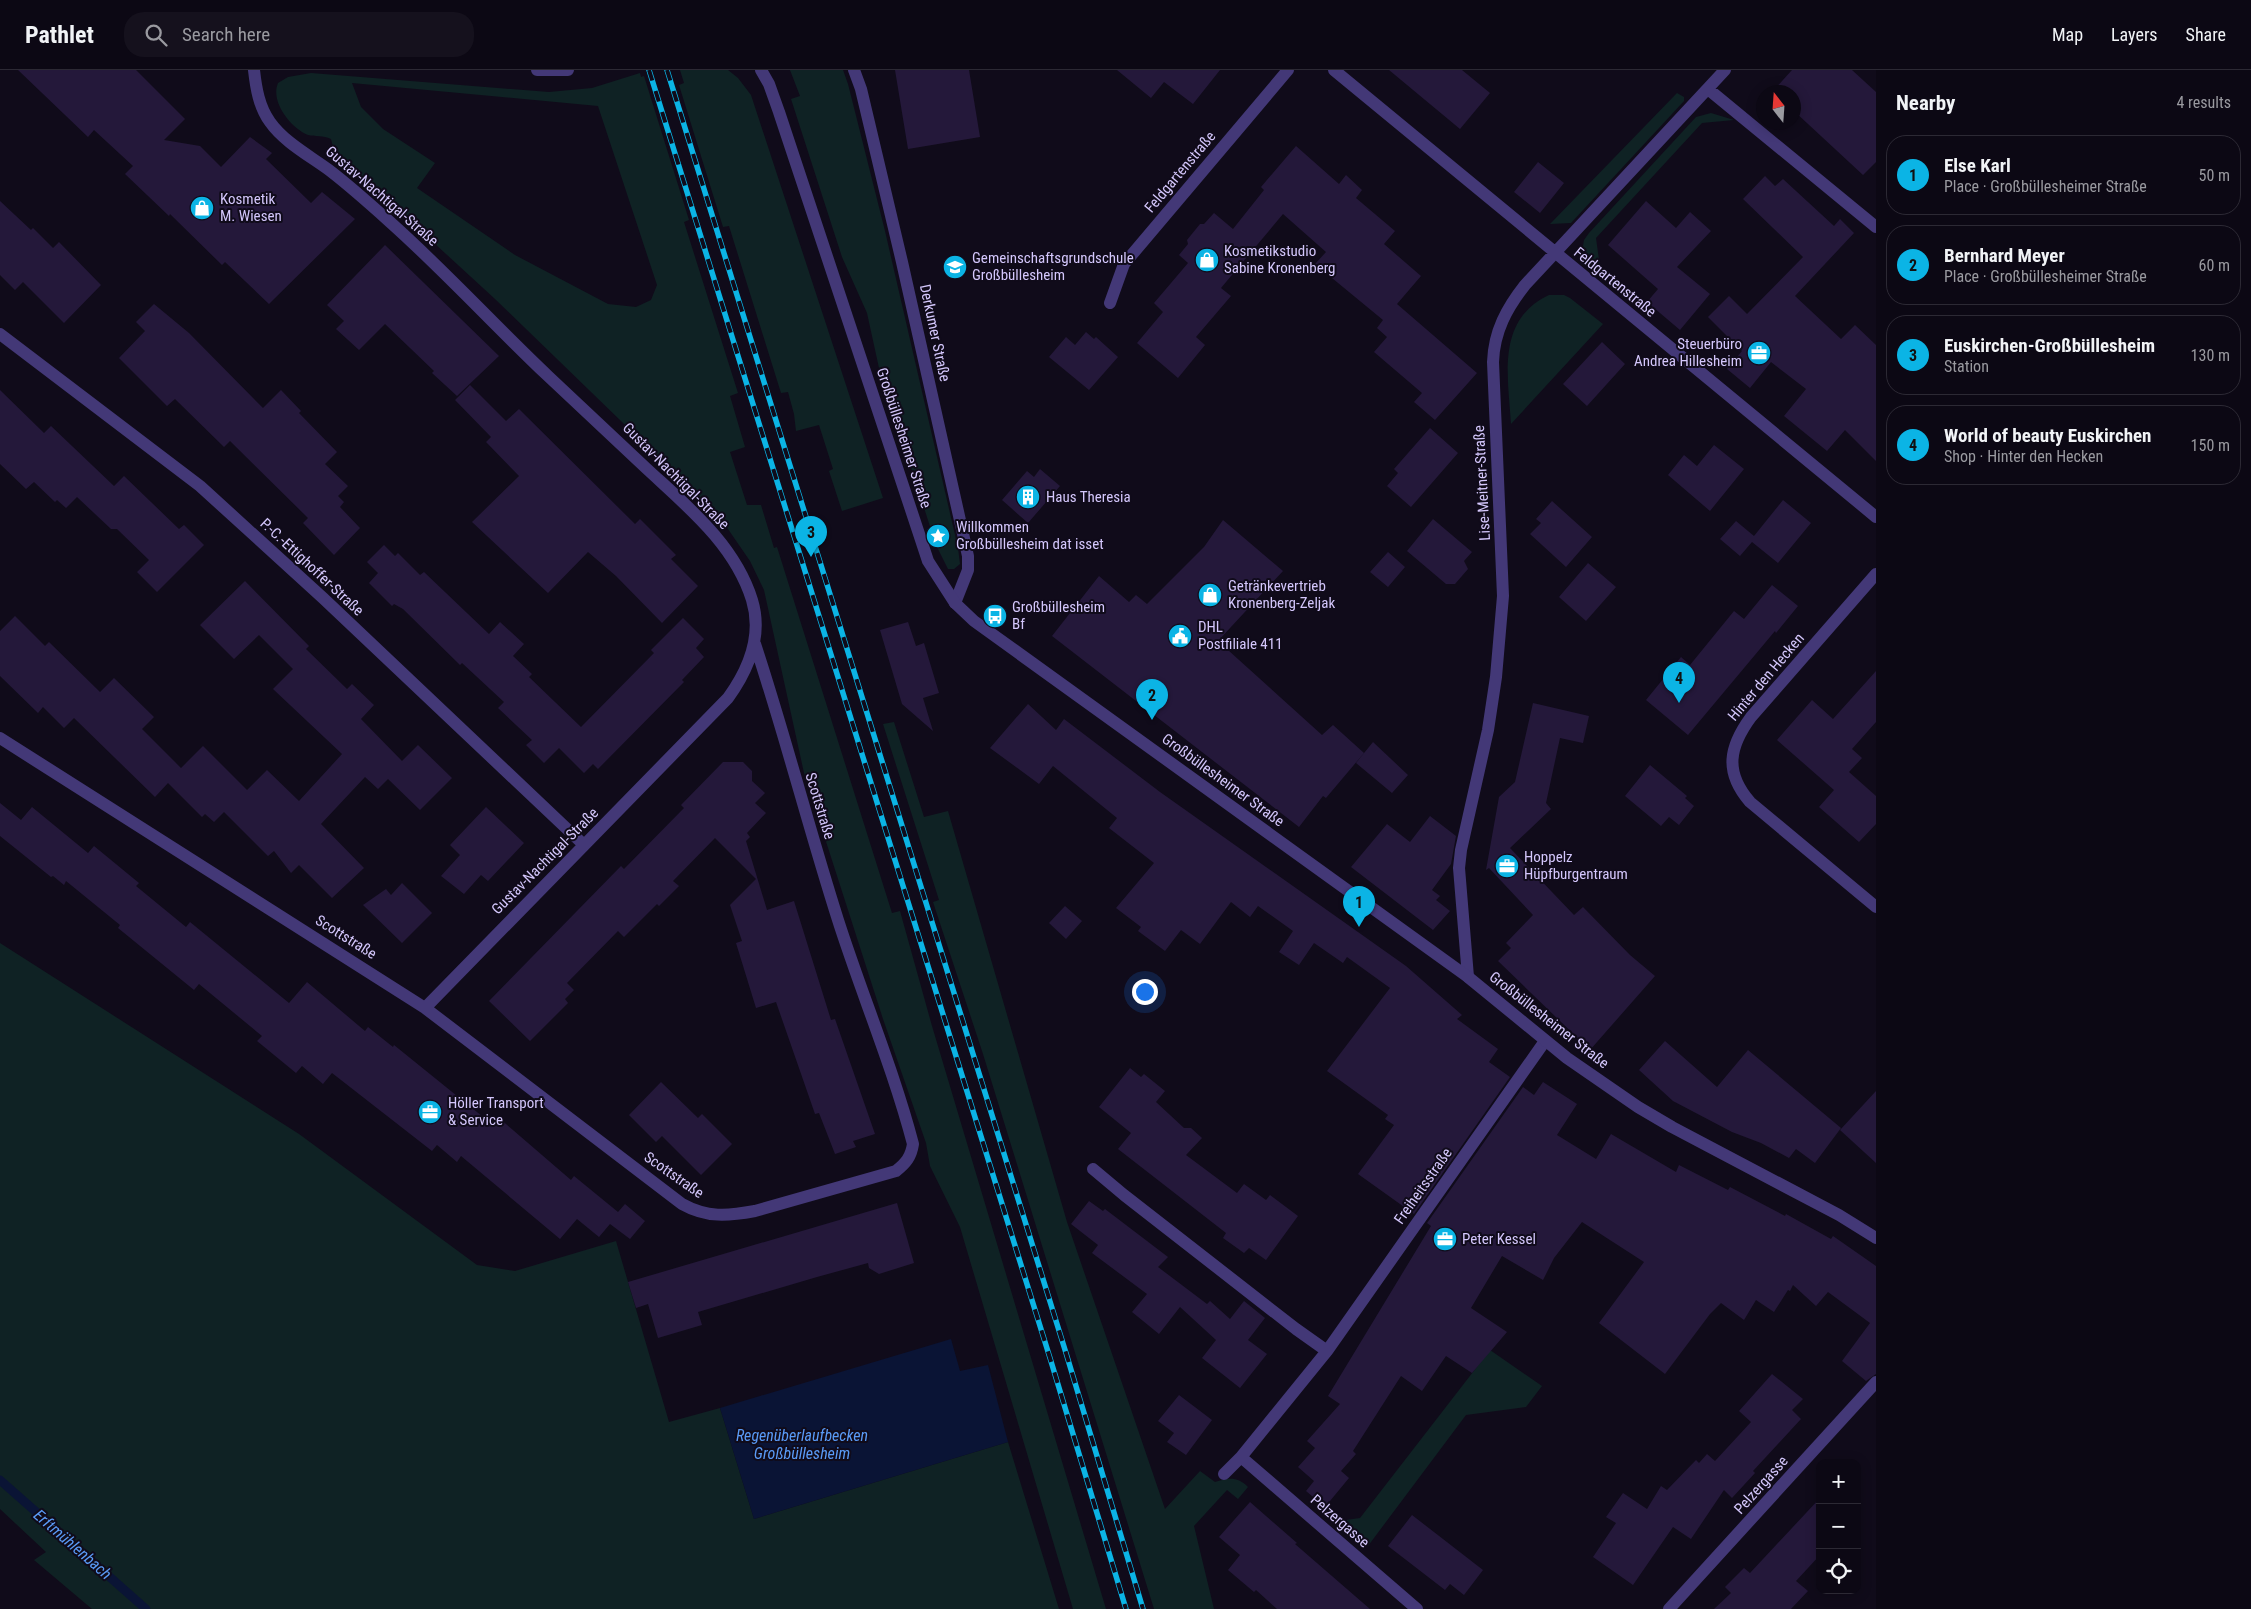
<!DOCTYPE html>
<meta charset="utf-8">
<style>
:root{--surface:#0c0814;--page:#15111d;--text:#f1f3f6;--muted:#9a9aa0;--line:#2c2934;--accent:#0bb4e5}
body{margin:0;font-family:"Roboto Condensed",sans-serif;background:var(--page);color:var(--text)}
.controls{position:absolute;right:15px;bottom:15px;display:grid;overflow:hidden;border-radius:10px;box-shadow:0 2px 12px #0003}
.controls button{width:45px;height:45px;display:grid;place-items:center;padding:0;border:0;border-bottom:1px solid var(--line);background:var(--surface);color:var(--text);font:25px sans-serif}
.compass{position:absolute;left:1756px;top:15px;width:45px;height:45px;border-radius:50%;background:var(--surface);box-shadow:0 2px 12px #0003;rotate:343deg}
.you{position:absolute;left:1144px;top:921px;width:18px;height:18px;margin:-12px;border:4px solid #fff;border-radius:50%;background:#1a73e8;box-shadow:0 0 0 8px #1a73e833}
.badge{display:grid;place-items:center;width:32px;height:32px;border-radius:50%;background:var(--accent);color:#111;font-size:16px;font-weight:700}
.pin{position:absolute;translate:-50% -41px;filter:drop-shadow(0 1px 2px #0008)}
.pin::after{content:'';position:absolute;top:26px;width:18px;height:15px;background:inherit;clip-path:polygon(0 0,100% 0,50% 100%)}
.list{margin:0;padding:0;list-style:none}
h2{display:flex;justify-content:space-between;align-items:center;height:65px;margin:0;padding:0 20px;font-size:21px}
h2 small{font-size:16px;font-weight:400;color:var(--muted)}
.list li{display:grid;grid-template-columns:32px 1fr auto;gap:15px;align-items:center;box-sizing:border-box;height:80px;margin:0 10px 10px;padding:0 10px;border:1px solid var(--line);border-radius:20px}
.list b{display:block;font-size:19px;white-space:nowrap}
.list p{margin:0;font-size:16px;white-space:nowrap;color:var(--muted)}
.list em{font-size:16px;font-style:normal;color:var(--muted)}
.icon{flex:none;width:28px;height:28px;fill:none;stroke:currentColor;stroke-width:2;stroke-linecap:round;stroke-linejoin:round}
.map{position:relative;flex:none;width:1876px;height:1539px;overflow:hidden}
header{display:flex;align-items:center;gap:30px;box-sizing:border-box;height:70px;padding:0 25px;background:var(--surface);border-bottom:1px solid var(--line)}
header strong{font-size:24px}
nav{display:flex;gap:28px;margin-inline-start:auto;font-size:18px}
.search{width:350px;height:45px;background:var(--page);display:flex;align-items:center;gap:12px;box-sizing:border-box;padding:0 18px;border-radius:20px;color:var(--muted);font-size:19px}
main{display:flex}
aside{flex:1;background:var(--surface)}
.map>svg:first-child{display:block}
.green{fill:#0f2224;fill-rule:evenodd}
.water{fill:#0a1435}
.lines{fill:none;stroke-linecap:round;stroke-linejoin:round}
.stream{stroke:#0a1435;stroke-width:9}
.building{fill:#24183a}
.minor{stroke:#433877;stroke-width:12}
.tertiary{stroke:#433877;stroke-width:12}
.rail-casing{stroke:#0bb4e5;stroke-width:5.5}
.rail{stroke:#100b1a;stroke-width:4;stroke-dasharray:11;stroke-linecap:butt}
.labels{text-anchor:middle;stroke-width:4;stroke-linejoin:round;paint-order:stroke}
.street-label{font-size:15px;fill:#d4c7fc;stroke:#100b1a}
.poi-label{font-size:15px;fill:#d4c7fc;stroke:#100b1a;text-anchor:start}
.water-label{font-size:16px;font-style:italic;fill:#5a9bf7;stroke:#100b1a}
</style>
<header>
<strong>Pathlet</strong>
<div class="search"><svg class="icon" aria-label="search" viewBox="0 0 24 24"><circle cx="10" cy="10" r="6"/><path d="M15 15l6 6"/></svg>Search here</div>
<nav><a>Map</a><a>Layers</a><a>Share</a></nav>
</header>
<main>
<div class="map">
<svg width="1876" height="1539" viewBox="0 0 1876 1539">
<rect width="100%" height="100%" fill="#100b1a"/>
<!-- green -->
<path class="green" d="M680,0H728L738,8L751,25L883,428L842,441L829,401L833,399L819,355L796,361L794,344L788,322L781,323L729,156L723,157L679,15L684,13Z
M790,0H843L848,14L885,161L958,478L960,494L954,499H948L936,475L879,298L867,243L842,187L791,29L800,26Z
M311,3L549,22L592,18L640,3L641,7L644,6L689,150L684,152L738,323L730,326L745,377L730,382L747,435H761L774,478L777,477L892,843L900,841L932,956L1106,1539H1073L960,1157L930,1096L926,1073L883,949L804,703L764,520L750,491L719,446L495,229L372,116L327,81L333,77L331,69C323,65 315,67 308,65C291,58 270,32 278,13L288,7ZM352,13L598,36L657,215L651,230L636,237L608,234L515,185L417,118L435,93L383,59L361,37Z
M1677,23L1684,27V31L1571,153L1550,154Z
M1711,43L1734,50L1702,53L1596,168L1600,197L1582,182L1584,170L1589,163L1696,47Z
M1549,225H1564L1570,228L1603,254L1511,354C1508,306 1496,250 1549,225Z
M894,652L924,747L948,741L1067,1152L1165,1439L1200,1401L1215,1412C1228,1408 1237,1406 1248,1417L1238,1429L1227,1420L1194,1456L1214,1539H1154L983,984L933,832L939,830L883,654Z
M0,873L299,1064L477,1195L515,1201L616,1171L669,1352L720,1338L754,1449L1008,1372L1059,1539H92L34,1490L46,1482L0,1439Z
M1490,1280L1542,1316L1526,1337L1466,1345L1368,1476L1339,1451L1360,1448Z"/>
<!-- water -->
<path class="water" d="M951,1269L960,1301L988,1295L1008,1372L754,1449L720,1338Z"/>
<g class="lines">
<!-- stream -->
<path class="stream" d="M0,1410L146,1539"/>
</g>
<!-- building -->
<path class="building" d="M18,0H136L185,49L164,70L200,76L221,97L250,67L272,83L266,89L311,133L322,122L355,149L269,234L225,192L222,195L170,144L169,146L125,104L133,96L94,60L88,67Z
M895,0H969L980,67L908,79Z
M1117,0H1220L1193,34L1164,12L1151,28Z
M1389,0H1462L1490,23L1460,59Z
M1792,0H1852L1876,22V92L1863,105L1794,41V22H1772Z
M1296,76L1339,114L1346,105L1362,120L1356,128L1395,161L1384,174L1421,206L1397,234L1477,303L1435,350L1414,332L1422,323L1374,282L1387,267L1377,258L1383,250L1315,194L1326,182L1283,144L1221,218L1231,226L1196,267L1205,275L1178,308L1137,273L1163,242L1154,233L1188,193L1179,185L1188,174L1187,170L1200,154H1204L1214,143L1233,159L1264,120L1261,117Z
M1538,92L1564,113L1540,143L1514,122Z
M1765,106L1775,116L1783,109L1834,156L1840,149L1854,163L1795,226L1841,269L1855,255L1876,275V391L1845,360L1827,381L1784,346L1806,319L1771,292L1750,318L1727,299L1742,281L1708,247L1729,226L1747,244L1803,187L1743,129Z
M0,131L31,160L33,158L53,178L59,172L101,215L64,253L23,212L15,220L0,205Z
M1646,131L1676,158L1690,142L1711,161L1677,197L1710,224L1680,260L1647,232L1658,219L1608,175Z
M385,175L499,286L457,326L432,303L434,301L385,254L359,280L336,259L344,251L327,235Z
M154,234L189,263L263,338L281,320L301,341L299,343L337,382L325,394L348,416L338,426L344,432L340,437L360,458L334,485L303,453L308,448L230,371L224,377L175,329L167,336L119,288L145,261L136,252Z
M1086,262L1094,269L1096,267L1118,287L1089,320L1049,287L1066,267L1075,275Z
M1602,272L1625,294L1587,336L1563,314Z
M470,315L506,351L519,339L635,454L640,449L676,485L671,489L698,516L662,553L616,506L588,482L548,523L472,452L519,406L486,372L491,367L455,330Z
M0,320L44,363L51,356L114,416L124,406L179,459L184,455L204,475L157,522L137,502L149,490L117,459H111L77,427L66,438L57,430L55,432L34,412L26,419L0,394Z
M1430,358L1458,383L1411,437L1387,416L1398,403L1394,399Z
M1714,375L1744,399L1710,441L1668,405L1684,385L1697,396Z
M1040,399L1060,416L1028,453L1002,430L1027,401L1034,407Z
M1783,430L1811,453L1778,493L1752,472L1740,486L1720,469L1736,451L1754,466Z
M1552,431L1592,467L1566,497L1530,464L1541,453L1536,449Z
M1433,449L1472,482L1464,491L1468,499L1455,514H1446L1407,481Z
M1223,450L1283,501L1218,571L1322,665L1333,655L1364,683L1326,728L1323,726L1299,757L1052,566L1099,506L1129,532L1136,525L1147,534L1204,477Z
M384,475L395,486L398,483L420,505L424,502L489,564L500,552L524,574L513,586L532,604L529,607L581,657L654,583L651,580L683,548L704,569L696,578L704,587L682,610L684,612L598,699L593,694L584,703L559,678L544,693L526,675L532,670L498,638L504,632L462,593L460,595L403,539L394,534L392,536L369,513L378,503L367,492Z
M1388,482L1405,497L1388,517L1370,502Z
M1588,493L1616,517L1586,551L1559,527Z
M245,511L309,576L306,579L347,619L352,614L374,635L361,649L402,691L418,675L452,708L420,740L388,709L378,719L365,707L321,754L364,798L332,828L299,795L291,803L274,781L268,786L224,742L214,752L205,744L202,747L168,713L155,727L74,648L64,658L43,637L38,643L0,606V561L15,546L45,576L49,572L100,622L114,608L154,647L142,659L181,698L203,676L247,720L267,700L299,731L342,684L273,619L293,599L259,565L234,589L200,555Z
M1772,515L1798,536L1776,563L1775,561L1688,665L1646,630L1681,587L1690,595L1734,541L1744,549Z
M908,552L916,576L924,573L939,623L923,628L933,661L902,634L880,560Z
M1876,601V652L1852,679L1862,688L1849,702L1876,726V754L1859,772L1819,737L1834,720L1777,670L1812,630L1833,649Z
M1533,633L1589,646L1583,673L1560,668L1546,733L1551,739L1510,778L1574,845L1583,837L1630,885L1655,906L1590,980L1498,891L1511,878L1506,873L1533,845L1489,798L1486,800L1499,727L1515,712Z
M1028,634L1056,660L1064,649L1160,722L1406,896L1462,945L1457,949L1498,979L1489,992L1510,1007L1414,1144L1358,1104L1394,1055L1385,1049L1388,1045L1327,1001L1390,918L1347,887L1343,893L1314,873L1299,895L1279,882L1293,861L1258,836L1250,847L1231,832L1200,874L1181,860L1165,881L1138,861L1141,857L1116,838L1154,793L1109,758L1117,748L1053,696L1039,714L990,678Z
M1373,672L1408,705L1392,723L1356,693Z
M723,692H743L752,701V711L765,723L755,733L766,743L747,763L750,767L746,771L767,840L794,831L831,950L835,949L875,1064L853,1071L856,1077L835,1084L819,1043L815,1044L776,932L756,938L736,873L742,871L730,835L756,809L715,768L673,811L679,816L659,836L657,834L624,867L618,861L567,913L574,920L565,929L568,933L530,971L489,931L621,796L624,799L684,738L681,735Z
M1650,695L1687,726L1685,728L1694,736L1679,755L1669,747L1661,756L1625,726Z
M0,733L21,750L32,737L88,783L94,776L139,813L136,816L186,857L190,852L289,933L307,912L365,961L368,957L393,977L394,975L493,1055L499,1048L571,1110L574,1106L618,1142L625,1134L645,1151L630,1169L610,1154L599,1167L577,1149L560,1169L461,1086L457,1092L437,1075L432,1081L332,1003L323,1014L302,996L296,1003L257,971L262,966L199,914L194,920L118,858L120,855L66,811L64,815L53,806L51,807L0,766Z
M486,737L524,773L488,811L481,805L464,824L441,806L460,785L450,775Z
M1430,746L1456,766L1451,794L1432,820L1440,826L1436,830L1450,841L1433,860L1351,797L1387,754L1410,772Z
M402,813L432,843L402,873L363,835L386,819L391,825Z
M1065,836L1082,851L1066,869L1049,853Z
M1665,971L1717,1017L1748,980L1841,1058L1815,1093L1796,1079L1789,1088L1761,1073L1732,1062L1673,1031L1639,1000Z
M1130,998L1141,1007L1144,1004L1165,1021L1156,1032L1184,1058H1191L1202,1068L1186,1085L1237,1123L1244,1114L1266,1130L1270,1125L1298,1146L1266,1190L1249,1178L1244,1183L1223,1168L1226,1163L1118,1079L1131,1063L1099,1037Z
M661,1012L698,1048L702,1044L732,1074L701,1105L662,1066L656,1072L629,1045Z
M1543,1012L1577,1034L1557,1065L1596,1089L1611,1064L1676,1102L1679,1095L1728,1120L1730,1117L1785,1146L1786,1144L1831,1169L1833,1166L1876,1196V1304L1866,1311L1842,1291L1870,1253L1828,1222L1816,1236L1793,1215L1790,1221L1788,1220L1774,1242L1756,1230L1744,1250L1721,1233L1710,1244L1665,1304L1599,1253L1644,1192L1582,1152L1554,1188L1543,1210L1502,1186L1471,1238L1507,1262L1472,1303L1446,1286L1422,1321L1401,1306L1353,1381L1356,1384L1341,1401L1349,1408L1325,1437L1306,1421L1314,1411L1298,1397L1315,1378L1307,1371L1340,1334L1328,1326L1431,1156L1427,1153L1523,1017L1534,1025Z
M1876,1021V1093L1840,1060Z
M1089,1131L1103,1141L1105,1139L1168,1187L1158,1197L1207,1234L1210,1231L1230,1249L1244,1231L1265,1248L1248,1270L1267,1284L1240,1318L1202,1288L1216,1270L1180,1237L1159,1264L1132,1242L1147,1224L1092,1183L1098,1175L1071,1154Z
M897,1133L914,1193L879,1204L869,1198L868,1193L817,1207L698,1242L702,1255L658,1268L648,1234L636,1238L628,1212Z
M1772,1304L1803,1329L1792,1340L1801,1349L1753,1401L1755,1403L1732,1428L1724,1420L1691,1469L1673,1457L1633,1515L1593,1487L1616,1453L1606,1447L1623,1423L1647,1439L1661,1416L1667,1420L1696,1390L1699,1393L1707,1384L1715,1391L1751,1352L1739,1341Z
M1179,1325L1212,1350L1186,1385L1167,1372L1174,1363L1158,1351Z
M1820,1428V1485L1796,1511L1808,1521L1791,1539H1714L1731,1523L1725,1517L1744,1498L1750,1503Z
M1250,1432L1297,1473L1295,1474L1370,1539H1277L1256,1520L1254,1522L1228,1500L1240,1485L1219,1467Z
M1412,1445L1483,1500L1464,1525L1450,1514L1445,1520L1388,1476Z"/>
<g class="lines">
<!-- minor -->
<path class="minor" d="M254,0C256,18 259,37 270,52C284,72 310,86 329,100C350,116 370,134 390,152C445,201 495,256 548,306C581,337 614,368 647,399C688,437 735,475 752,530C763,566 749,599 728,628L425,938
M854,0L861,19L902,192L968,486V500L955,533
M1334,0L1876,447
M1708,19L1876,157
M1110,233L1124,194L1288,0
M0,264L200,416L323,528L584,775
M1876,504L1751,647C1729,677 1724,702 1750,732L1876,837
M0,668L425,938L682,1134C707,1148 728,1146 755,1141L896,1101C906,1093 911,1087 913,1074C893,998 862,925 838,850C809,759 785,665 755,574
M1468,907L1459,798L1461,780L1488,660L1496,607L1503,526L1493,292C1494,261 1507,238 1525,215L1725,0
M1093,1099L1124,1125L1296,1259L1327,1281
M1241,1387L1417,1539
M1224,1404L1241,1387L1327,1281L1545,971
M1669,1539L1876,1312"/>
<!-- tertiary -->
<path class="tertiary" d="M537,0H568
M761,0L769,14L779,42L928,491L955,533L974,551L1468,907L1567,988L1638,1037L1672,1057L1839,1145L1876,1168"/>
<!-- rail casing -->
<g class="rail-casing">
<path id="rail" d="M649,0L1050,1288L1126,1539
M667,0L1066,1283L1143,1539"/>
</g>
<!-- rail -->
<use href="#rail" class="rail"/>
</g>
<!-- icons -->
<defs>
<g id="shop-disc" transform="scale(1.25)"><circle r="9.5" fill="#0bb4e5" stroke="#100b1a"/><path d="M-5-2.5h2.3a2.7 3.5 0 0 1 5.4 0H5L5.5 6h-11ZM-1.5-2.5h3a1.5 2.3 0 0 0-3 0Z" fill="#fff"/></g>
<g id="school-disc" transform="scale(1.25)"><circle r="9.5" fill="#0bb4e5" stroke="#100b1a"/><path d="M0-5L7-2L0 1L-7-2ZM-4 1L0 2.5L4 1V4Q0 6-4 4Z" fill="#fff"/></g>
<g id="office-disc" transform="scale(1.25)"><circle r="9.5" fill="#0bb4e5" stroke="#100b1a"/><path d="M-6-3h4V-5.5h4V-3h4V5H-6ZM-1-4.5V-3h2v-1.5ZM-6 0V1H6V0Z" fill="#fff"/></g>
<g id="building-disc" transform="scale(1.25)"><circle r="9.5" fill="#0bb4e5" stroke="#100b1a"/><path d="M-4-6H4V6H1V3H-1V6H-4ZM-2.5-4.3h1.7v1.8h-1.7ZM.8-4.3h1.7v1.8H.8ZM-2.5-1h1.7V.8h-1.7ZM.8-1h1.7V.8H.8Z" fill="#fff"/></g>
<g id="sight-disc" transform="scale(1.25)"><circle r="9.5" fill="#0bb4e5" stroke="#100b1a"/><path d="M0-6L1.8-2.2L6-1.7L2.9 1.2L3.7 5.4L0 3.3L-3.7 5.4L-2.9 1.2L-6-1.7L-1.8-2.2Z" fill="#fff"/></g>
<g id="bus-disc" transform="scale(1.25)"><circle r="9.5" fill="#0bb4e5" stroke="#100b1a"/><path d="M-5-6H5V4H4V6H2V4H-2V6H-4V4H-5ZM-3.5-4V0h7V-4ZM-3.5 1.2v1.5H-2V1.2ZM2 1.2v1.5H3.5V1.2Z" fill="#fff"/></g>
<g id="civic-disc" transform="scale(1.25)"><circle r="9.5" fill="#0bb4e5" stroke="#100b1a"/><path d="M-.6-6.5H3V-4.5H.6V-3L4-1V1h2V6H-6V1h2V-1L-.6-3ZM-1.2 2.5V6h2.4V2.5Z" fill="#fff"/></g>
</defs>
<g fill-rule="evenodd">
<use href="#shop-disc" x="202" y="138"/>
<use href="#shop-disc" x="1207" y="190"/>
<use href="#school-disc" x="955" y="197"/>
<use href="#office-disc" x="1759" y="283"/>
<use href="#building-disc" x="1028" y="427"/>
<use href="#sight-disc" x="938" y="466"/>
<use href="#shop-disc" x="1210" y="525"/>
<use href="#bus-disc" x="995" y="546"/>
<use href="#civic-disc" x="1180" y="566"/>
<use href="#office-disc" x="1507" y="796"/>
<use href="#office-disc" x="430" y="1042"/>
<use href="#office-disc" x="1445" y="1169"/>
</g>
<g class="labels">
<!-- street labels -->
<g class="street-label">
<text transform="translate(1180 102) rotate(-50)" y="5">Feldgartenstraße</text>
<text transform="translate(382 126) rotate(41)" y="5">Gustav-Nachtigal-Straße</text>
<text transform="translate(1615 212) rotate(39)" y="5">Feldgartenstraße</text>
<text transform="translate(935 263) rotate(78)" y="5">Derkumer Straße</text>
<text transform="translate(904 368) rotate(72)" y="5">Großbüllesheimer Straße</text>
<text transform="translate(676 406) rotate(45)" y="5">Gustav-Nachtigal-Straße</text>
<text transform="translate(1482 413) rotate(-93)" y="5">Lise-Meitner-Straße</text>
<text transform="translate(312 497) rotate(43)" y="5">P.-C.-Ettighoffer-Straße</text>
<text transform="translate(1766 607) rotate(-50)" y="5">Hinter den Hecken</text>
<text transform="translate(1223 710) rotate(36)" y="5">Großbüllesheimer Straße</text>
<text transform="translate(820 736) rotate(73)" y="5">Scottstraße</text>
<text transform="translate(545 791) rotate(-45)" y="5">Gustav-Nachtigal-Straße</text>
<text transform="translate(346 867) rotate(32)" y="5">Scottstraße</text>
<text transform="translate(1549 950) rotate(38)" y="5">Großbüllesheimer Straße</text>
<text transform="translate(674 1105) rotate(35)" y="5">Scottstraße</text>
<text transform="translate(1423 1116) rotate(-55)" y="5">Freiheitsstraße</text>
<text transform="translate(1761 1415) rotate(-48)" y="5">Pelzergasse</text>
<text transform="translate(1340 1451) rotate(41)" y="5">Pelzergasse</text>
</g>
<!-- poi labels -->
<g class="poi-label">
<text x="220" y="134">Kosmetik<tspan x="220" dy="17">M. Wiesen</tspan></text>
<text x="1224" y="186">Kosmetikstudio<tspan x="1224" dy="17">Sabine Kronenberg</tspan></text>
<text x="972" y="193">Gemeinschaftsgrundschule<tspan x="972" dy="17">Großbüllesheim</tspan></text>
<text x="1742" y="279" text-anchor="end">Steuerbüro<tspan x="1742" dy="17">Andrea Hillesheim</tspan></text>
<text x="1046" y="432">Haus Theresia</text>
<text x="956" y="462">Willkommen<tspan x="956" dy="17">Großbüllesheim dat isset</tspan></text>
<text x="1228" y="521">Getränkevertrieb<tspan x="1228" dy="17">Kronenberg-Zeljak</tspan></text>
<text x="1012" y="542">Großbüllesheim<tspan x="1012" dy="17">Bf</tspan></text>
<text x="1198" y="562">DHL<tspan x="1198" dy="17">Postfiliale 411</tspan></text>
<text x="1524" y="792">Hoppelz<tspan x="1524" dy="17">Hüpfburgentraum</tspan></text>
<text x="448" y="1038">Höller Transport<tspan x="448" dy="17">&amp; Service</tspan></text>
<text x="1462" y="1174">Peter Kessel</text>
</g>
<!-- water labels -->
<g class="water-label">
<text x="802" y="1371">Regenüberlaufbecken<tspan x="802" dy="18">Großbüllesheim</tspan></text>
<text transform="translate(73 1474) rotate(41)" y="6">Erftmühlenbach</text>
</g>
</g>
</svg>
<div class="controls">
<button>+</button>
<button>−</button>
<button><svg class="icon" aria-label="locate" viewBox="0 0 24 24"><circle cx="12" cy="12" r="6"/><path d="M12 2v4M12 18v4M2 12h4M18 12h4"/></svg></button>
</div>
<svg class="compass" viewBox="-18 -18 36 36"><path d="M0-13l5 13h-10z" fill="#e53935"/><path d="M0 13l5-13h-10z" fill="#9a9aa0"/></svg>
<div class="you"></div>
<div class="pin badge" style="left:1359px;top:857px">1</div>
<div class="pin badge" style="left:1152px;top:650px">2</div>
<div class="pin badge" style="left:811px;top:487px">3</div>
<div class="pin badge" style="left:1679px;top:633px">4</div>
</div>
<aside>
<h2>Nearby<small>4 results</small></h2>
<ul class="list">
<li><span class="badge">1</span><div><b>Else Karl</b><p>Place · Großbüllesheimer Straße</p></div><em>50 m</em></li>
<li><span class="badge">2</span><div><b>Bernhard Meyer</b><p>Place · Großbüllesheimer Straße</p></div><em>60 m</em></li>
<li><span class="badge">3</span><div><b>Euskirchen-Großbüllesheim</b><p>Station</p></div><em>130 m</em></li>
<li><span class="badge">4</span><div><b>World of beauty Euskirchen</b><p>Shop · Hinter den Hecken</p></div><em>150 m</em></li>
</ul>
</aside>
</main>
